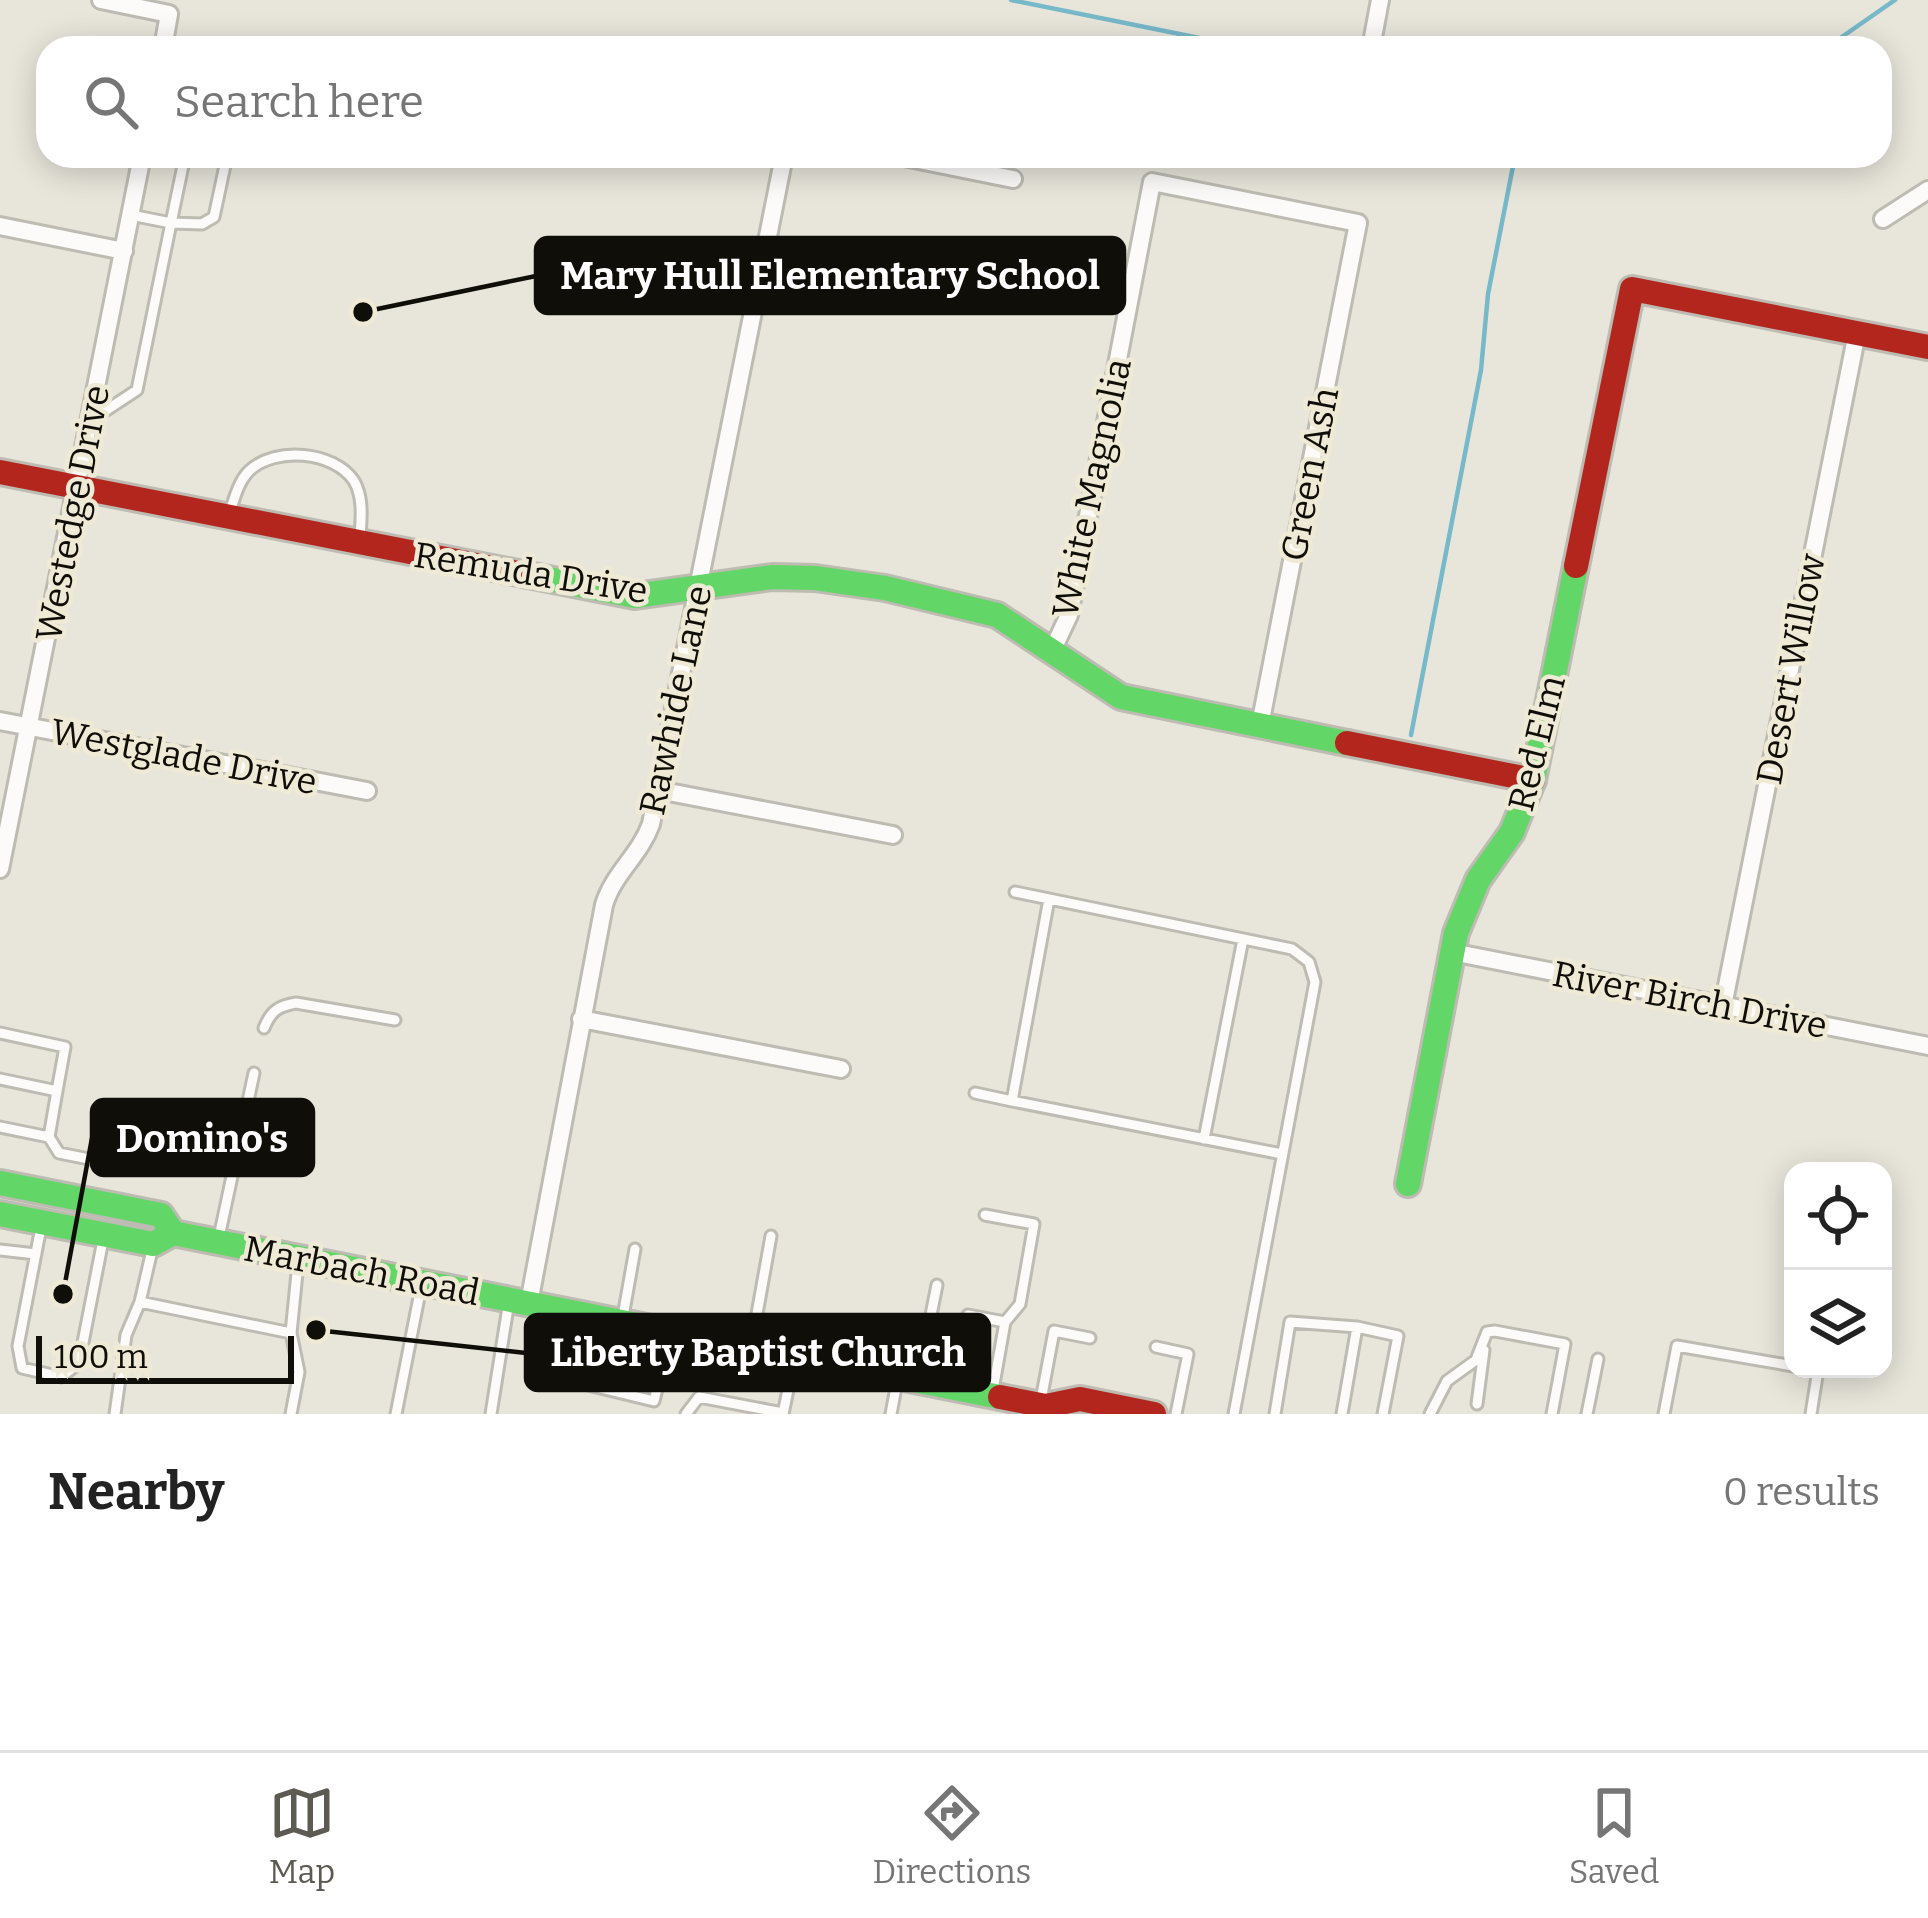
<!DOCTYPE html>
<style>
:root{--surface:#fff;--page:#f6f6f6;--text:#222;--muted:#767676;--line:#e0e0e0;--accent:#5c5a52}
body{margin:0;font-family:Bitter,serif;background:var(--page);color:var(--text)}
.controls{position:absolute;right:36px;bottom:36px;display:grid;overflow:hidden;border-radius:24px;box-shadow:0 6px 30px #0003}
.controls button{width:108px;height:108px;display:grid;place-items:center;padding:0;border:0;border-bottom:3px solid var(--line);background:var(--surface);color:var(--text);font:60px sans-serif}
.scale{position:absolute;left:36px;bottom:30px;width:258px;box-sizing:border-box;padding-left:12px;border:6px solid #100e08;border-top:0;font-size:33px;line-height:42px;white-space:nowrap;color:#100e08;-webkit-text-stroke:9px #eeead5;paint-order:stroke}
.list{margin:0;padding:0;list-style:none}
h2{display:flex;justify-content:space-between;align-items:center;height:156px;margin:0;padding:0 48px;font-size:51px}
h2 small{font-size:39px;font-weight:400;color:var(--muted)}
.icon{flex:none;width:66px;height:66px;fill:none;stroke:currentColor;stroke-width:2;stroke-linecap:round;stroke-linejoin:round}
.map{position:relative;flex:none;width:1928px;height:1414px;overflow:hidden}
.search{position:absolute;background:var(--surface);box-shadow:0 6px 30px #0003;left:36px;right:36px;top:36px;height:132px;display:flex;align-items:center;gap:30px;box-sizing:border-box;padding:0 42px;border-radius:36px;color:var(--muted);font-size:45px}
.sheet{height:336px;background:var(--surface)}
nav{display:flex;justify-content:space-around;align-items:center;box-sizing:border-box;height:168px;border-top:3px solid var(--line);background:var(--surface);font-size:33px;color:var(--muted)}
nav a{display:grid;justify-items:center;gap:6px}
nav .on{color:var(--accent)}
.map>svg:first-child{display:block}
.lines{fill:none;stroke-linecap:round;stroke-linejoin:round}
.stream{stroke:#77b8c9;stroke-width:4.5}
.lane-casing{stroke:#bdbbb2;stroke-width:15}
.street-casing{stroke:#bdbbb2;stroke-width:22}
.fast-casing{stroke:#bdbbb2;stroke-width:30}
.jam-casing{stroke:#bdbbb2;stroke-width:30}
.lane{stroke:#fcfbfa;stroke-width:9}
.street{stroke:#fcfbfa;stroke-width:16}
.fast{stroke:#63d668;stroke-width:24}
.jam{stroke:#b3261e;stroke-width:24}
.labels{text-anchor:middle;stroke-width:9;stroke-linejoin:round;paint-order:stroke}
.street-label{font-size:36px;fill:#100e08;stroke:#eeead5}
.leader{fill:none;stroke:#100e08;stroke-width:4.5}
.callout-dot{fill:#100e08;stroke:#eeead5;stroke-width:4.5}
.callout{fill:#100e08;stroke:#100e08;stroke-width:4.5}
.callout-label{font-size:39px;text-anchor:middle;font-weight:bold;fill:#fff}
</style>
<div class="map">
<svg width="1928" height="1414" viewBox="0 0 1928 1414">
<rect width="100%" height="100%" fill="#e8e6db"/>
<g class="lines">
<!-- stream -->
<path class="stream" d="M1011,0L1249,48
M1826,48L1895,0
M1411,735L1481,370L1488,294L1515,156"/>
<!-- lane casing -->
<g class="lane-casing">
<path id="lane" d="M131,215L171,223L185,156
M90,421L137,390L171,223L202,224L214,217L227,156
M229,515C234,500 238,482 249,471C275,446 334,451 354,481C364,498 361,520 360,538
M1015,892L1292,949L1309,962L1315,982L1234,1414
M264,1028C271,1011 278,1006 296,1003L395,1020
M0,1033L65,1047L57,1091
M0,1079L57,1091L49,1137
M975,1093L1012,1101L1049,899
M1012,1101L1282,1154
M0,1127L49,1137L59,1153L94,1160
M1204,1139L1243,939
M985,1215L1034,1224L1020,1304L1005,1322L993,1390
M42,1222L18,1346L22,1368L61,1377L79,1363L103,1240
M218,1242L254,1073
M0,1250L36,1254
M140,1302L291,1333
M561,1312L547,1375L654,1401L670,1337
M968,1315L1005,1322
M622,1322L635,1249
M751,1347L771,1236
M1156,1347L1188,1354L1176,1414
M1811,1369L1818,1370L1811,1414
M896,1371L903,1342L930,1320L937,1285
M1041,1400L1054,1331L1090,1338
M1477,1404L1484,1350
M115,1414L126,1335L140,1302L153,1246
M291,1414L299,1372L291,1333L298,1263
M396,1414L422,1282
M491,1414L509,1301
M686,1414L699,1397L783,1413
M783,1414L795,1356
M891,1414L897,1382
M1275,1414L1290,1322L1357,1327L1398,1336L1383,1414
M1342,1414L1357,1327
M1430,1414L1447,1381L1476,1360L1487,1332L1495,1331L1565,1344L1552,1414
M1587,1414L1598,1359
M1664,1414L1677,1346L1793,1366"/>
</g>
<!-- street casing -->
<g class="street-casing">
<path id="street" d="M101,0L169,14L163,48
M1371,48L1380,0
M899,156L1013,179
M1883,219L1928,190
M0,226L124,251
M1052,651L1069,615L1152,182L1358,223L1260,725
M0,721L367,791
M658,790L893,835
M0,869L142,156
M1452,952L1928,1046
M1723,1006L1857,333
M581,1019L841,1069
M529,1303L604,905C613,874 640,855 651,824L784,156"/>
</g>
<!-- fast casing -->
<g class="fast-casing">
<path id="fast" d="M523,574L635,596L772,577L815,578L885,588L997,615L1121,697L1347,743
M0,1183L161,1215L173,1233
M1408,1184L1456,933L1478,880L1512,832L1533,780L1576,566
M0,1214L153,1244L173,1233L1000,1397"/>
</g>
<!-- jam casing -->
<g class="jam-casing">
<path id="jam" d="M0,472L523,574
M1576,566L1632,289L1928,347
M1347,743L1533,780
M1000,1397L1046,1406L1080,1399L1154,1414"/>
</g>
<!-- lane -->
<use href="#lane" class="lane"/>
<!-- street -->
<use href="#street" class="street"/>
<!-- fast -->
<use href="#fast" class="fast"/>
<!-- jam -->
<use href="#jam" class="jam"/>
</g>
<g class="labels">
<!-- street labels -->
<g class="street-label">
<text transform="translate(1309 474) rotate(-79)" y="13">Green Ash</text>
<text transform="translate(1091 488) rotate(-78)" y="13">White Magnolia</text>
<text transform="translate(72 513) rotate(-79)" y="13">Westedge Drive</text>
<text transform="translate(531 572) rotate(9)" y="13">Remuda Drive</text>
<text transform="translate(1790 669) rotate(-79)" y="13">Desert Willow</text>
<text transform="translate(675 700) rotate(-78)" y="13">Rawhide Lane</text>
<text transform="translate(1536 743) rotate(-76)" y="13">Red Elm</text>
<text transform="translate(184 756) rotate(11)" y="13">Westglade Drive</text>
<text transform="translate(1690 999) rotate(11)" y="13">River Birch Drive</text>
<text transform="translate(362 1270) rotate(11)" y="13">Marbach Road</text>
</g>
</g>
<!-- callouts -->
<path class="leader" d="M363 312L536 276M63 1294L92 1138M316 1330L526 1353"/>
<g class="callout-dot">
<circle cx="363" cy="312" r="12"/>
<circle cx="63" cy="1294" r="12"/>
<circle cx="316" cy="1330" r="12"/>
</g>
<g class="callout">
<rect x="536" y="238" width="588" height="75" rx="12"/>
<rect x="92" y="1100" width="221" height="75" rx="12"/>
<rect x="526" y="1315" width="463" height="75" rx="12"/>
</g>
<g class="callout-label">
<text x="830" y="289">Mary Hull Elementary School</text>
<text x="202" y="1152">Domino's</text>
<text x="758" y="1366">Liberty Baptist Church</text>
</g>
</svg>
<div class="controls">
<button><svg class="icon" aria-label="locate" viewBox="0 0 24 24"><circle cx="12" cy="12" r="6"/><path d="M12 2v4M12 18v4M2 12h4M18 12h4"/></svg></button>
<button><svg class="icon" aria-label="layers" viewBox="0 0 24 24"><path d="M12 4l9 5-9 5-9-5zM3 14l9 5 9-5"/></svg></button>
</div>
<div class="scale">100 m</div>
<div class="search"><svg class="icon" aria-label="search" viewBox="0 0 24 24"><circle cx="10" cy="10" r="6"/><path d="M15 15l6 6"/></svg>Search here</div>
</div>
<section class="sheet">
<h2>Nearby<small>0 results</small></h2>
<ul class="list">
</ul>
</section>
<nav>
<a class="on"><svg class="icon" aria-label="map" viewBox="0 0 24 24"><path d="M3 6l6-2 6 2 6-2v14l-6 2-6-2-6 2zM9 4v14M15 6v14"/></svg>Map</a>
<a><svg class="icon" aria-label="directions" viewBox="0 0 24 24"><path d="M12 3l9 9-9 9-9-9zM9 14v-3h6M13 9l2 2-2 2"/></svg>Directions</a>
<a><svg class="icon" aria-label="saved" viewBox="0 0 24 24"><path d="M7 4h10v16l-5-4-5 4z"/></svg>Saved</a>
</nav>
